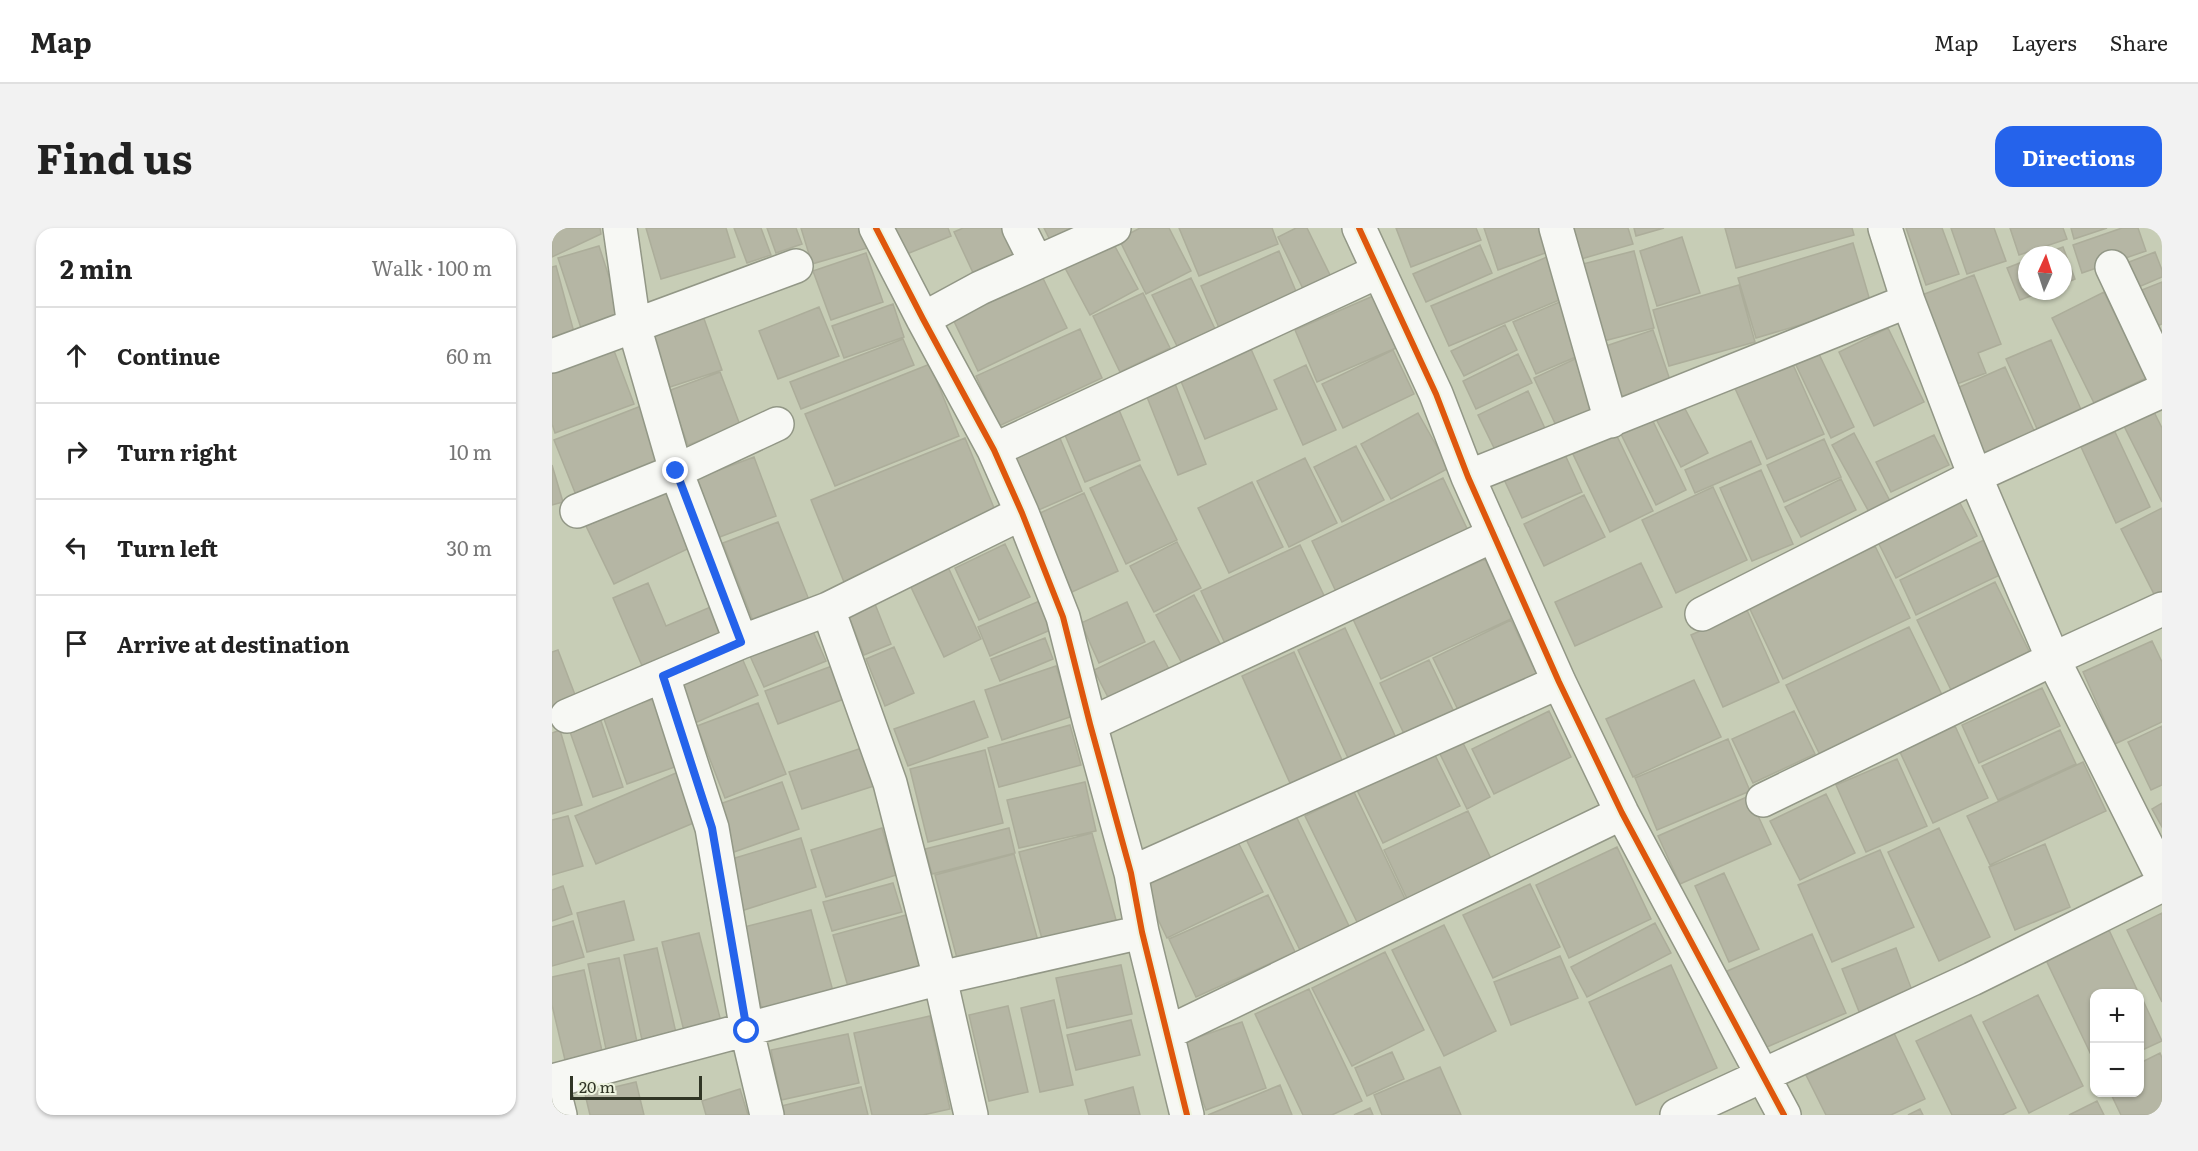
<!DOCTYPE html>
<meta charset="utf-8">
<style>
:root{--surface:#fff;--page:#f2f2f2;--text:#222;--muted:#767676;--line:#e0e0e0;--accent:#2563eb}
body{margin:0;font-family:Literata,serif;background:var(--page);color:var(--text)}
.controls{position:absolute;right:18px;bottom:18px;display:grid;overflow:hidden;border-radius:12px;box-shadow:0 2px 4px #0004}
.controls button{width:54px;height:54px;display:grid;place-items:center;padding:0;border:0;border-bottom:2px solid var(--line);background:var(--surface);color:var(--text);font:30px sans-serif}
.compass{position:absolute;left:1466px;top:18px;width:54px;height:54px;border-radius:50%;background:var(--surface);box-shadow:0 2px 4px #0004;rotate:3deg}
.scale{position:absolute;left:18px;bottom:15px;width:132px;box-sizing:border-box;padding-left:6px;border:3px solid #303525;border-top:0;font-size:16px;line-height:21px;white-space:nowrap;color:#303525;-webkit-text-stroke:4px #eef4df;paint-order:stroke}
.stop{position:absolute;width:18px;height:18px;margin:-14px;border:4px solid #2563eb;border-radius:50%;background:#fff}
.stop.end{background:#2563eb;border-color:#fff;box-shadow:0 2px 6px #0008}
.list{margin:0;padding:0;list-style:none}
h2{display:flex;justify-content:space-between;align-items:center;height:78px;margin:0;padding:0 24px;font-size:26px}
h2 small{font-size:20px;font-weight:400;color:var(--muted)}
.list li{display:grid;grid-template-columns:39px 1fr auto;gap:18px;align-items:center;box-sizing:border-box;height:96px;padding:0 24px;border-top:2px solid var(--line)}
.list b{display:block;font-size:22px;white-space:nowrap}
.list em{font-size:20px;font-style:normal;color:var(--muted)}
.icon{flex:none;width:33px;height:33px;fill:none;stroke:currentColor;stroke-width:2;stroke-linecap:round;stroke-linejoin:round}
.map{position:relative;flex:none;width:1610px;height:887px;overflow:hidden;border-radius:18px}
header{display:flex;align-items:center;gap:36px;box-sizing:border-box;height:84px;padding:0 30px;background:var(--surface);border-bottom:2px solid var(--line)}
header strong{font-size:28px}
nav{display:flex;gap:33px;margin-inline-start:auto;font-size:21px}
.intro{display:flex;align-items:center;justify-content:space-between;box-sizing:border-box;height:144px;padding:0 36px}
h1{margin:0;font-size:42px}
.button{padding:15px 27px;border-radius:18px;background:var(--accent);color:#fff;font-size:21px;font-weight:700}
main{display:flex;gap:36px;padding:0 36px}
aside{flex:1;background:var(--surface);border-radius:18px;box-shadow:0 2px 4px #0004}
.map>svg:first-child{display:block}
.building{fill:#b5b6a4;stroke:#acad9a;stroke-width:1.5}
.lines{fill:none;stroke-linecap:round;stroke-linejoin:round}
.minor-casing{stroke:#929786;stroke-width:36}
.minor{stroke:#f7f8f4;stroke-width:33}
.cycleway-casing{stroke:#eef4df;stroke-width:10}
.cycleway{stroke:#df570d;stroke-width:6}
.route{stroke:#2563eb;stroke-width:8}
</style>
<header>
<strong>Map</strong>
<nav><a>Map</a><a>Layers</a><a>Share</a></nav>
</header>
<div class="intro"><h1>Find us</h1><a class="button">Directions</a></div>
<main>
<aside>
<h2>2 min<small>Walk · 100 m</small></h2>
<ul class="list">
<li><svg class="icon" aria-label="ahead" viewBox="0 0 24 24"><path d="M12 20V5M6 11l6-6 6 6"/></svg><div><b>Continue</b></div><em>60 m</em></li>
<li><svg class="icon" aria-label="right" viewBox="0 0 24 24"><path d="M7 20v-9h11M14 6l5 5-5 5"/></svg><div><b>Turn right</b></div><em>10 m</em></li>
<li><svg class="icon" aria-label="left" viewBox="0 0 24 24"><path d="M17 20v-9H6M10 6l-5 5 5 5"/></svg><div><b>Turn left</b></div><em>30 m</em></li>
<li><svg class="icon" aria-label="arrive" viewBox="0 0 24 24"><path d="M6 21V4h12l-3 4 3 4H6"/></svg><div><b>Arrive at destination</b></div></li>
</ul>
</aside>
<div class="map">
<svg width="1610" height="887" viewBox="0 0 1610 887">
<rect width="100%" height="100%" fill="#c7cdb6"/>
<!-- building -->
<path class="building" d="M0,0H48L49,6L0,29Z
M94,0H174L183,29L109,51Z
M182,0H209L219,27L195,35Z
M215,0H244L250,16L224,25Z
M249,0H309L315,20L260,36Z
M339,0H396L399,8L350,28Z
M411,0H456L469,29L423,49L402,4Z
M492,0H533L499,14Z
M588,0H617L639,43L594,66L567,11Z
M627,0H720L726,16L647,48Z
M744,0H755L781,53L754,67L726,9Z
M844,0H924L929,12L859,39Z
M932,0H988L996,24L946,42Z
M1020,0H1076L1081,16L1029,31Z
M1082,0H1112L1084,8Z
M1173,0H1300L1302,7L1184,40Z
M1354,0H1390L1407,46L1374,57Z
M1399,0H1442L1454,33L1415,46Z
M1458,0H1511L1515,11L1467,27Z
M1519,0H1555L1522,11Z
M1570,0H1586L1594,23L1530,45L1521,17Z
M1130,9L1148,65L1105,78L1088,23Z
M560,13L586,61L538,87L512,38Z
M1301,15L1319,76L1204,110L1186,50Z
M928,17L940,45L874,74L861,46Z
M47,18L70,89L30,103L6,30Z
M1511,19L1523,51L1511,56V27H1489Z
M727,23L746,68L668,102L649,58Z
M1082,23L1102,100L1048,114L1027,37Z
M1603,24L1610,42V49L1582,61L1572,36Z
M314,25L331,74L279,92L261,43Z
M995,29L1012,70L897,118L879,78Z
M1475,32V63H1492L1468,72L1455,40Z
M4,38L23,108L0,114V39Z
M487,42L515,100L426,143L398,85Z
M1422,47L1449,116L1426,125L1434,145L1405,156L1370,67Z
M639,50L663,101L625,118L600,67Z
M1610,54V96L1605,98L1590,62Z
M1187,57L1203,114L1117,138L1101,82Z
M1552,64L1594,150L1542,175L1500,90Z
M591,65L618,120L568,144L541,88Z
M821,68L844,120L765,154L743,102Z
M1010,73L1033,125L984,146L961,94Z
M341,76L352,109L292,130L280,98Z
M267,79L287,128L226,151L207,103Z
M150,85L170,142L118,159L97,103Z
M953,97L965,122L912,148L899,123Z
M1336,100L1372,174L1322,198L1287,124Z
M528,101L550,150L447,198L424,148Z
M1101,102L1118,152L1065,170L1048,120Z
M351,111L362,137L249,181L238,154Z
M1499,112L1530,184L1486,203L1454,131Z
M61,120L82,176L3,205L0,196V143Z
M699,121L725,181L653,211L628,151Z
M841,122L862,166L791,200L770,156Z
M1266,124L1302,199L1279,210L1243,135Z
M966,126L980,155L924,181L911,153Z
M1023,131L1048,186L1007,204L982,150Z
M1239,132L1272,206L1215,231L1181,156Z
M378,136L407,208L283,258L253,186Z
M754,137L784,202L751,217L722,152Z
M1453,139L1483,205L1432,227L1403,161Z
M168,144L188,197L136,217L116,163Z
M622,153L654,236L626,247L593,164Z
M976,163L995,205L946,228L926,187Z
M1130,175L1156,225L1129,239L1103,189Z
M565,177L588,232L533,254L510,200Z
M89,178L111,234L24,267L2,212Z
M1602,184L1610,200V274L1572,198Z
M866,185L897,240L839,271L809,216Z
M1098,187L1134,262L1104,277L1067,202Z
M505,203L530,263L482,284L457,223Z
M1063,204L1101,283L1058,304L1020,224Z
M1563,204L1598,279L1564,295L1529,219Z
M1302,205L1338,273L1317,284L1280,217Z
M1382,207L1397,237L1339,264L1324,234Z
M413,210L447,292L292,354L259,272Z
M1272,211L1289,249L1232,274L1215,237Z
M1199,213L1209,236L1143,265L1133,242Z
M804,218L832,272L790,294L762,239Z
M1010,220L1030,264L970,290L950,247Z
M202,229L224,288L165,310L143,251Z
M753,230L785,295L737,319L705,253Z
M0,237L11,274L0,277Z
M588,237L625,312L574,336L538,260Z
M1209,242L1241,316L1200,333L1168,260Z
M891,250L919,309L788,372L760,313Z
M1289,251L1304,282L1249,309L1233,279Z
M700,254L731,319L677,345L646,280Z
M117,259L144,317L62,356L34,298Z
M1161,259L1195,332L1124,365L1090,292Z
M532,265L566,343L520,364L486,286Z
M1032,267L1053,309L992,338L972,296Z
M1407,273L1425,308L1344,350L1326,314Z
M1610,280V370L1605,372L1569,301Z
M226,294L259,377L203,398L171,315Z
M1432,312L1448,347L1364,387L1348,352Z
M625,314L649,360L602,384L578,338Z
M453,316L478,369L427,392L403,340Z
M748,317L776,376L676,422L649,363Z
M1323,318L1358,390L1231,451L1197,379Z
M933,331L961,390L829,451L801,391Z
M1089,335L1110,379L1023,418L1003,374Z
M396,339L429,411L392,429L358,357Z
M1443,354L1478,425L1400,464L1365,392Z
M96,355L114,398L161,378L173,405L91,440L61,370Z
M642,367L671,421L633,441L604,387Z
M490,372L503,400L438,428L426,399Z
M575,374L593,414L547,435L529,395Z
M323,376L339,416L312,427L296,386Z
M1195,382L1227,454L1171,479L1139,407Z
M959,392L985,447L907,484L881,430Z
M1357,399L1391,469L1268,527L1234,457Z
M793,400L844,510L797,532L746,422Z
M260,401L274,433L212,459L198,428Z
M493,410L501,431L448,453L439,431Z
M602,413L619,445L559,475L542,442Z
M1600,413L1610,434V494L1563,516L1531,444Z
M342,419L362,465L333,478L314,431Z
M6,422L25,472L0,481V424Z
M742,424L794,541L742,564L690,448Z
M190,430L206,467L143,495L127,458Z
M877,432L903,486L854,510L828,455Z
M280,438L292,471L226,496L213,463Z
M504,438L521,488L450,512L433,462Z
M1142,452L1169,509L1081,549L1054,491Z
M1490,460L1508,498L1427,535L1410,497Z
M108,469L131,536L75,556L51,488Z
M422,473L436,509L356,538L342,501Z
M206,475L234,546L173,570L145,498Z
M997,483L1019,529L942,566L920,521Z
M1242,483L1263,526L1201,555L1180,511Z
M48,490L71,559L41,569L17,501Z
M518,497L529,537L447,559L436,520Z
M1403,498L1436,570L1381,595L1348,524Z
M1610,498V557L1599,562L1576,514Z
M8,502L30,577L0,586V505Z
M1508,502L1524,536L1446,572L1430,538Z
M1176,511L1198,563L1105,602L1083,550Z
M910,513L938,569L915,581L887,524Z
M879,519L908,578L831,615L802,556Z
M310,520L322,558L250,581L237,544Z
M433,522L451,595L376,614L358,541Z
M1345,531L1375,598L1314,624L1284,557Z
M1531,534L1554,583L1438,637L1415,588Z
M131,542L151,591L44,636L23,588Z
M230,554L247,601L182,624L165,577Z
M533,554L544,603L467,620L455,572Z
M802,564L855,675L807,698L753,588Z
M1274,566L1303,625L1248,652L1218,593Z
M1197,568L1219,616L1128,656L1106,608Z
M1610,575V599L1600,581Z
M916,583L941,635L857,675L832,622Z
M16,588L31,638L0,647V592Z
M744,588L797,698L748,722L694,611Z
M330,600L344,647L274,669L259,622Z
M457,600L463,625L380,646L373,621Z
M1387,600L1438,709L1387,733L1336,624Z
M540,605L564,692L490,711L467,624Z
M249,610L264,659L189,683L173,633Z
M685,612L711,664L615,710L590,658Z
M1493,616L1518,679L1463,702L1437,639Z
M1065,619L1099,691L1017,730L984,657Z
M1328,622L1362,699L1280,734L1246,657Z
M462,626L486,713L406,734L383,647Z
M1172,645L1207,721L1177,734L1143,658Z
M341,655L350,684L280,703L271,674Z
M978,656L1008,719L941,750L911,687Z
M11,658L20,686L0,693V662Z
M716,667L743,724L644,769L617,711Z
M72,673L82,712L35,724L25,685Z
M259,682L282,767L211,785L188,700Z
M1610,685V774L1575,702Z
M354,687L370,741L297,762L281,707Z
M21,693L32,729L0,738V699Z
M1103,695L1119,725L1035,769L1019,739Z
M892,697L944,803L892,828L840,722Z
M1557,702L1587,766H1542V833L1494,732Z
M147,705L169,794L132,803L110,714Z
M1260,706L1294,785L1208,822L1173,744Z
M105,720L124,805L90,812L72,727Z
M1344,720L1361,765L1308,786L1290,741Z
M833,724L872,802L800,838L760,760Z
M1008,728L1026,770L959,797L942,754Z
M67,730L85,814L54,821L36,736Z
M569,737L580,786L515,800L504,750Z
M1119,737L1165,840L1084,877L1037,774Z
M32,742L50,823L13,832L0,777V749Z
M757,761L810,873L780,887H751L703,786Z
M1588,766L1610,813L1588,823Z
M1486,767L1531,858L1477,885L1431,794Z
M502,772L521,857L488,864L469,780Z
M456,778L476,864L437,873L417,787Z
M1419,787L1464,880L1450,887H1400L1364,813Z
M378,788L398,881L371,887H320L302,805Z
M579,792L588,827L524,842L515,807Z
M690,794L714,860L654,882L629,815Z
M1342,805L1373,871L1339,887H1274L1254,847Z
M296,806L307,855L229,872L219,822Z
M840,824L852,851L815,868L803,840Z
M1608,825L1610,830V887H1569L1558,864H1588V835Z
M888,839L909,887H830L822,867Z
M84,854L92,887H38L33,866Z
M728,857L740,887H656Z
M309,859L316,887H231L229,878Z
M581,859L588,887H537L533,872Z
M188,861L196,887H154L150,873Z
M1545,873L1552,887H1517Z
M818,880L821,887H802Z
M1368,881L1371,887H1356Z"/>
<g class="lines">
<!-- minor casing -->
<g class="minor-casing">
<path id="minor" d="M68,0L82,98L124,243L189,414
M324,0L371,91L442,222L470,285L511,389L538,496L579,645L590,704L635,887
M467,0L484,34
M807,0L884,166L916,249L1007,454L1070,585L1232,887
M1004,0L1059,193
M1333,0L1356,73L1423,248L1501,431L1610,648
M1560,39L1610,145
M371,91L428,60L562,0
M0,128L244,38
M442,222L825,44
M916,249L1356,73
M25,283L124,243L225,196
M276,381L338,555L388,750L419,887
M1150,386L1423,248L1610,163
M111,448L160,600L195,803L215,887
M15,488L189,414L276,381L470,285
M538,496L942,307
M1211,572L1501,431L1610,381
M579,645L1007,454
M615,805L1070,585
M0,853L388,750L590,704
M0,855L8,887
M1125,887L1420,751L1610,657"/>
</g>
<!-- minor -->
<use href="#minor" class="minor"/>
<!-- cycleway casing -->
<g class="cycleway-casing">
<path id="cycleway" d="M324,0L371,91L442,222L470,285L511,389L538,496L579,645L590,704L635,887
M807,0L884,166L916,249L1007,454L1070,585L1232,887"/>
</g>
<!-- cycleway -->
<use href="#cycleway" class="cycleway"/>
</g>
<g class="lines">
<!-- route -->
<path class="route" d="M124,243L189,414L111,448L160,600L195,803"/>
</g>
</svg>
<div class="controls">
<button>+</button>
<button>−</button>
</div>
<svg class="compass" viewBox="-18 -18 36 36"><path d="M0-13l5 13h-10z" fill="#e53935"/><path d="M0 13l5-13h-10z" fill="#767676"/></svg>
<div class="scale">20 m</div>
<div class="stop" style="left:195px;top:803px"></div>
<div class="stop end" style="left:124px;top:243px"></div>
</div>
</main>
